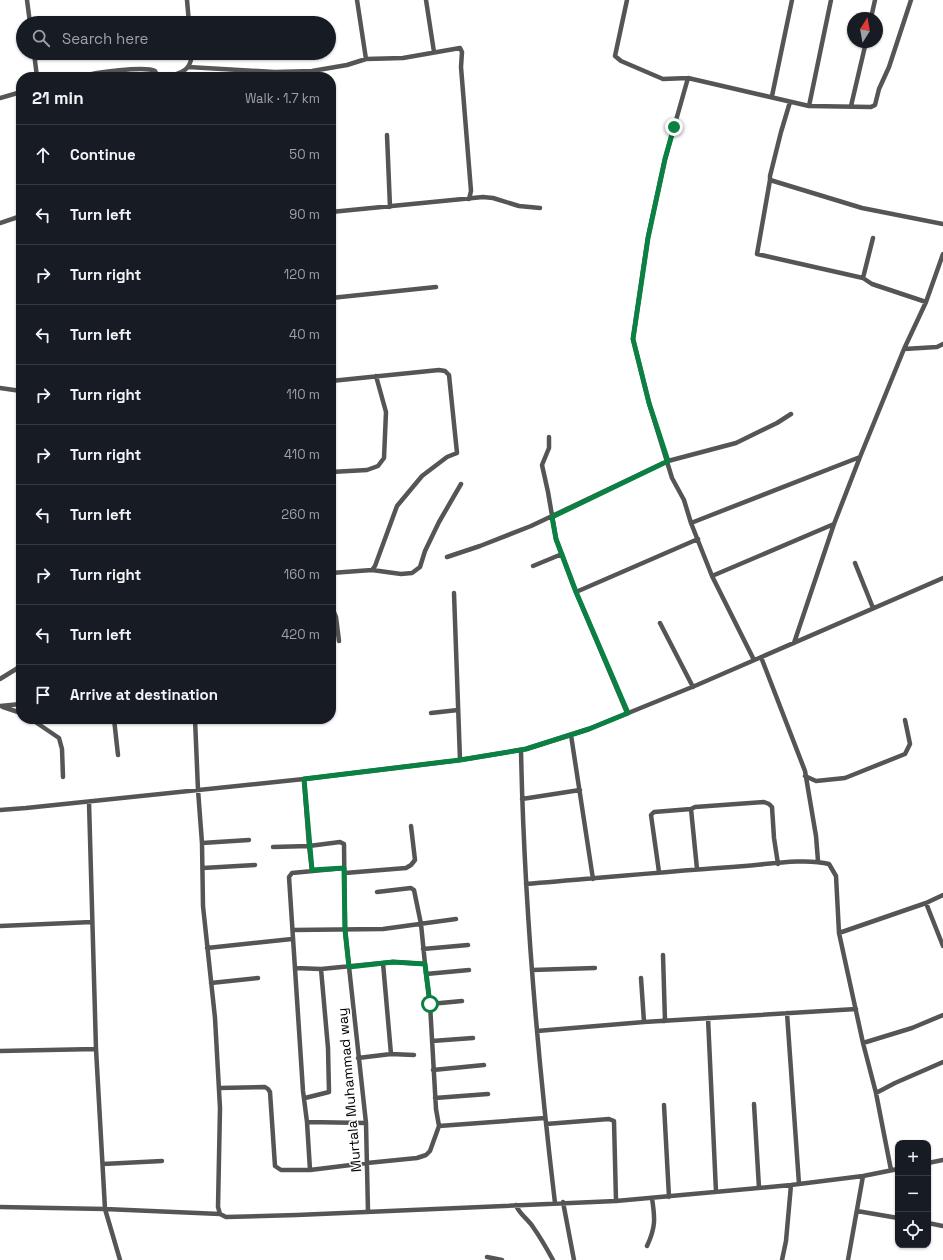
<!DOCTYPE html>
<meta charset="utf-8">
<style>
:root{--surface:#171b24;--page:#20242c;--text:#f1f3f6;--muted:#9ea1a6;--line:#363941}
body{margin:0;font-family:"Space Grotesk",sans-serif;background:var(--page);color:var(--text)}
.controls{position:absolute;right:12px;bottom:12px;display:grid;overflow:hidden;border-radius:8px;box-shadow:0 1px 3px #0004}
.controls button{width:36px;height:36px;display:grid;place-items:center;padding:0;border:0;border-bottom:1px solid var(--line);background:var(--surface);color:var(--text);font:20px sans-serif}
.compass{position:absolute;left:847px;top:12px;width:36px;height:36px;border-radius:50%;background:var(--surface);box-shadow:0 1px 3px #0004;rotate:11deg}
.stop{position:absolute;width:12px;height:12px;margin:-9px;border:3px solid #0b8043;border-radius:50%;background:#fff}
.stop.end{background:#0b8043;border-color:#fff;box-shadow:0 1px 4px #0008}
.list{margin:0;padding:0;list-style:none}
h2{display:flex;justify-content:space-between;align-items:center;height:52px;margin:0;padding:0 16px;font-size:17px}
h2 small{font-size:13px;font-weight:400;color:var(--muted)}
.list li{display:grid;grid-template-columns:26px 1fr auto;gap:12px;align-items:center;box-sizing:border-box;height:60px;padding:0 16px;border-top:1px solid var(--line)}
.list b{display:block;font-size:15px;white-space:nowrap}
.list em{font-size:13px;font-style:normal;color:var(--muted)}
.icon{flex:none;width:22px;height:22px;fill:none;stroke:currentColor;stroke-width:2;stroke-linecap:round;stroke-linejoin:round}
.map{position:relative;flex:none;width:943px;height:1260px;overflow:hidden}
.search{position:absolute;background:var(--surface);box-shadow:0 1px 3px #0004;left:16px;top:16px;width:320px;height:44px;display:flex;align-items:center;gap:10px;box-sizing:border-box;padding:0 14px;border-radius:22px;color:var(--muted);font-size:15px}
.panel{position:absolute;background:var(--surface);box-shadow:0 1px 3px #0004;left:16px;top:72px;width:320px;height:652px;border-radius:16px}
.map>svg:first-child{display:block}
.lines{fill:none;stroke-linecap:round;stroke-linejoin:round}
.minor{stroke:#555;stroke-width:4.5}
.route{stroke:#0b8043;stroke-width:5}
.labels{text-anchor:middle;stroke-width:3;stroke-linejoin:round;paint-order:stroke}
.street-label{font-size:14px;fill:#000;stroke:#fff}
</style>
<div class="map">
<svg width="943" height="1260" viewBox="0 0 943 1260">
<rect width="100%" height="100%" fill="#fff"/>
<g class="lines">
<!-- minor -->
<path class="minor" d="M27,0L30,23
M187,0L189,23
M357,0L366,59
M426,0L434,52
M627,0L615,56L621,61L663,79L688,78L809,106L871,107L875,105L879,89L889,67L911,0
M871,18L875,0
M34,53L37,77
M188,67L275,72L312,71L347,65L366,59L403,58L460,48L462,52L461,67L471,191L469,199
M82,77C93,72 146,66 155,71L158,77
M168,77C182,72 191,71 192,53
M688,78L665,159L648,237L633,339L649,403L672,478L684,500L691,523L712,576L754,660
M772,96L792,0
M0,98L21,92
M790,102L781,132L770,176V180L757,254L863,278L872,284L926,302
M809,106L831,0
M851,106L866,42
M387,135L390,207
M331,162L334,212
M770,180L862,208L943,224
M331,212L483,197L493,198L519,206L540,208
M0,223L21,216
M863,278L873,238
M331,298L436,287
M904,349L937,347L943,344
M331,381L439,370L445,371L449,375L457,453L447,457L422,476L397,506L375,566L372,570
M0,388L21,391
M549,437V448L542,465L548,492L556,539L576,592L627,713
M331,472L367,470L378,466L384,458L386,412L376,376
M691,523L860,457
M447,557L480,546L531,526L668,461L736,443L777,423L791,414
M855,563L873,608
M533,566L562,554
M331,573L372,570L401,574L412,573L420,567L425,551L439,522L461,484
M712,576L834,524
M576,592L698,539
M454,593L460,760
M331,611L334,612L336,617L339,641
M660,623L693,687
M794,643L834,524L860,457L904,349L926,302L943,254
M761,657L805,771L816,836L818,861
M0,679L21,666
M0,706L21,704
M3,707L21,713
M431,713L458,710
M31,719L59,738L62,749L63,777
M114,719L118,755
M195,719L198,790L202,843L203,906L215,1018L220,1108L218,1207L220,1214
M571,735L593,879
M521,750C524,901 537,1052 555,1203
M805,776L816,781L845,778L905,754L910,744L905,720
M304,779L309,846L340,842L344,844L345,930L366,1123L368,1212
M522,799L580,790
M89,802L96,1049L105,1209L120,1260
M691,809L697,869
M0,810L26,808L304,779L460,760L526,749L589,729L697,685L943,578
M202,843L249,840
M273,847L309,846L312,870
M203,868L255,865
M344,868L292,873L289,877L303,1091L307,1122L366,1123
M659,872L651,815L654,812L691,809L695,807L764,802L769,804L772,807L774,838L778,864
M345,873L406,868L411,865L415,860L411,826
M526,884C599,878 672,871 745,866C769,864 807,858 829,864L836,876L839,933L863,1043L876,1093L891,1170
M377,892L411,888L414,890L421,924L425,964
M926,903L943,946
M0,926L92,922
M293,930L383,929L456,919
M839,933L926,903L943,895
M207,948L292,939
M423,949L468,945
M663,955L665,1021
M295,968L321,969L393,962L425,964L426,974L469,970
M532,970L595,968
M641,978L644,1022
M211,983L258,978
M430,1004L462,1001
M787,1013L799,1184
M708,1018L716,1192
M537,1031L644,1022L856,1009
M432,1041L473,1038
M863,1043L912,1028L943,1015
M0,1051L96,1049
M391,1054L414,1055
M358,1058L391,1054L383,963
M433,1070L484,1065
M219,1088L265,1087L268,1089L270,1092L275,1166L281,1170H310L367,1163L417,1158L426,1155L430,1151L439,1126L436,1109L430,1004L426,974
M876,1093L895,1083L943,1062
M305,1098L329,1092L328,1048L321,969
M435,1098L488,1094
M754,1104L759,1188
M664,1105L669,1197
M307,1122L310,1170
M546,1124L609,1119L614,1121L616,1201
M439,1126L545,1118
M928,1163L943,1160
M103,1164L162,1161
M563,1202L574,1260
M516,1205C519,1214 528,1219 533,1227C540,1237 547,1249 553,1260
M0,1207L105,1209L220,1214L226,1217L297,1215L616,1201L791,1185L863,1176L898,1169
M857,1211L898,1218
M928,1223L943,1226
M647,1246C656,1227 655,1218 652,1198
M487,1257L502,1260
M782,1260L786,1241L791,1185
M848,1260L863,1176"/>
</g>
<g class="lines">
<!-- route -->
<path class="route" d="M430,1004L425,964L393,962L349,967L345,930L344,868L312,870L304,779L460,760L526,749L589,729L628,713L576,592L556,539L552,517L668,461L649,403L633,339L648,238L665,159L674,127"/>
</g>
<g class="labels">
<!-- street labels -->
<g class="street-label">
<text transform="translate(349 1090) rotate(-95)" y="5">Murtala Muhammad way</text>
</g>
</g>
</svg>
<div class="controls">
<button>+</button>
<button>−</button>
<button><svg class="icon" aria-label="locate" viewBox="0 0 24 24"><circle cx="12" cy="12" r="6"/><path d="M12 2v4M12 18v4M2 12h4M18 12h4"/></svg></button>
</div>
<svg class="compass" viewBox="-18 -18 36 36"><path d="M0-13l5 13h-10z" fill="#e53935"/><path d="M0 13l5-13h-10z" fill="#9ea1a6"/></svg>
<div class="stop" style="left:430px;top:1004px"></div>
<div class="stop end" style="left:674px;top:127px"></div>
<div class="search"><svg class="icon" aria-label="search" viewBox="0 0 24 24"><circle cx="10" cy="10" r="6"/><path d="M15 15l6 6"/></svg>Search here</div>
<section class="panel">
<h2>21 min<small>Walk · 1.7 km</small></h2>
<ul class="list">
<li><svg class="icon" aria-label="ahead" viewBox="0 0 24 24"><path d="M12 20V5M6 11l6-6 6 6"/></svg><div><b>Continue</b></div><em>50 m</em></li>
<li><svg class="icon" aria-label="left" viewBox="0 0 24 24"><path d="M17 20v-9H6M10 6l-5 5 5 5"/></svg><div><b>Turn left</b></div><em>90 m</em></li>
<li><svg class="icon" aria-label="right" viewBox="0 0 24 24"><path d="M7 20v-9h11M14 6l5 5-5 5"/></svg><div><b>Turn right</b></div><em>120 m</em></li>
<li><svg class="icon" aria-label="left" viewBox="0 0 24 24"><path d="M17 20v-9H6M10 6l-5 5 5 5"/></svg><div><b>Turn left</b></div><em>40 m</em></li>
<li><svg class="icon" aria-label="right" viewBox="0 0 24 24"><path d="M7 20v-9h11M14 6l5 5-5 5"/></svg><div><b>Turn right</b></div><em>110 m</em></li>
<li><svg class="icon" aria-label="right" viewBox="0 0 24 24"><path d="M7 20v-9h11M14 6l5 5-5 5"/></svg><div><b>Turn right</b></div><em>410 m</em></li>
<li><svg class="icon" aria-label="left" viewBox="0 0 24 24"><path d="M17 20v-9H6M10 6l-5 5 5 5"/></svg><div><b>Turn left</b></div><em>260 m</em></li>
<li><svg class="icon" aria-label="right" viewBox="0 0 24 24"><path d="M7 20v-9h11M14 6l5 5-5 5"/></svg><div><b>Turn right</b></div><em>160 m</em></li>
<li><svg class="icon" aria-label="left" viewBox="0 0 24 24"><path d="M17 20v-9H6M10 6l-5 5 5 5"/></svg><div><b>Turn left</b></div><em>420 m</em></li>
<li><svg class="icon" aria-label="arrive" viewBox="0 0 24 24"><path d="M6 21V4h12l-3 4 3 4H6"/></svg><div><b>Arrive at destination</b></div></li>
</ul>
</section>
</div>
